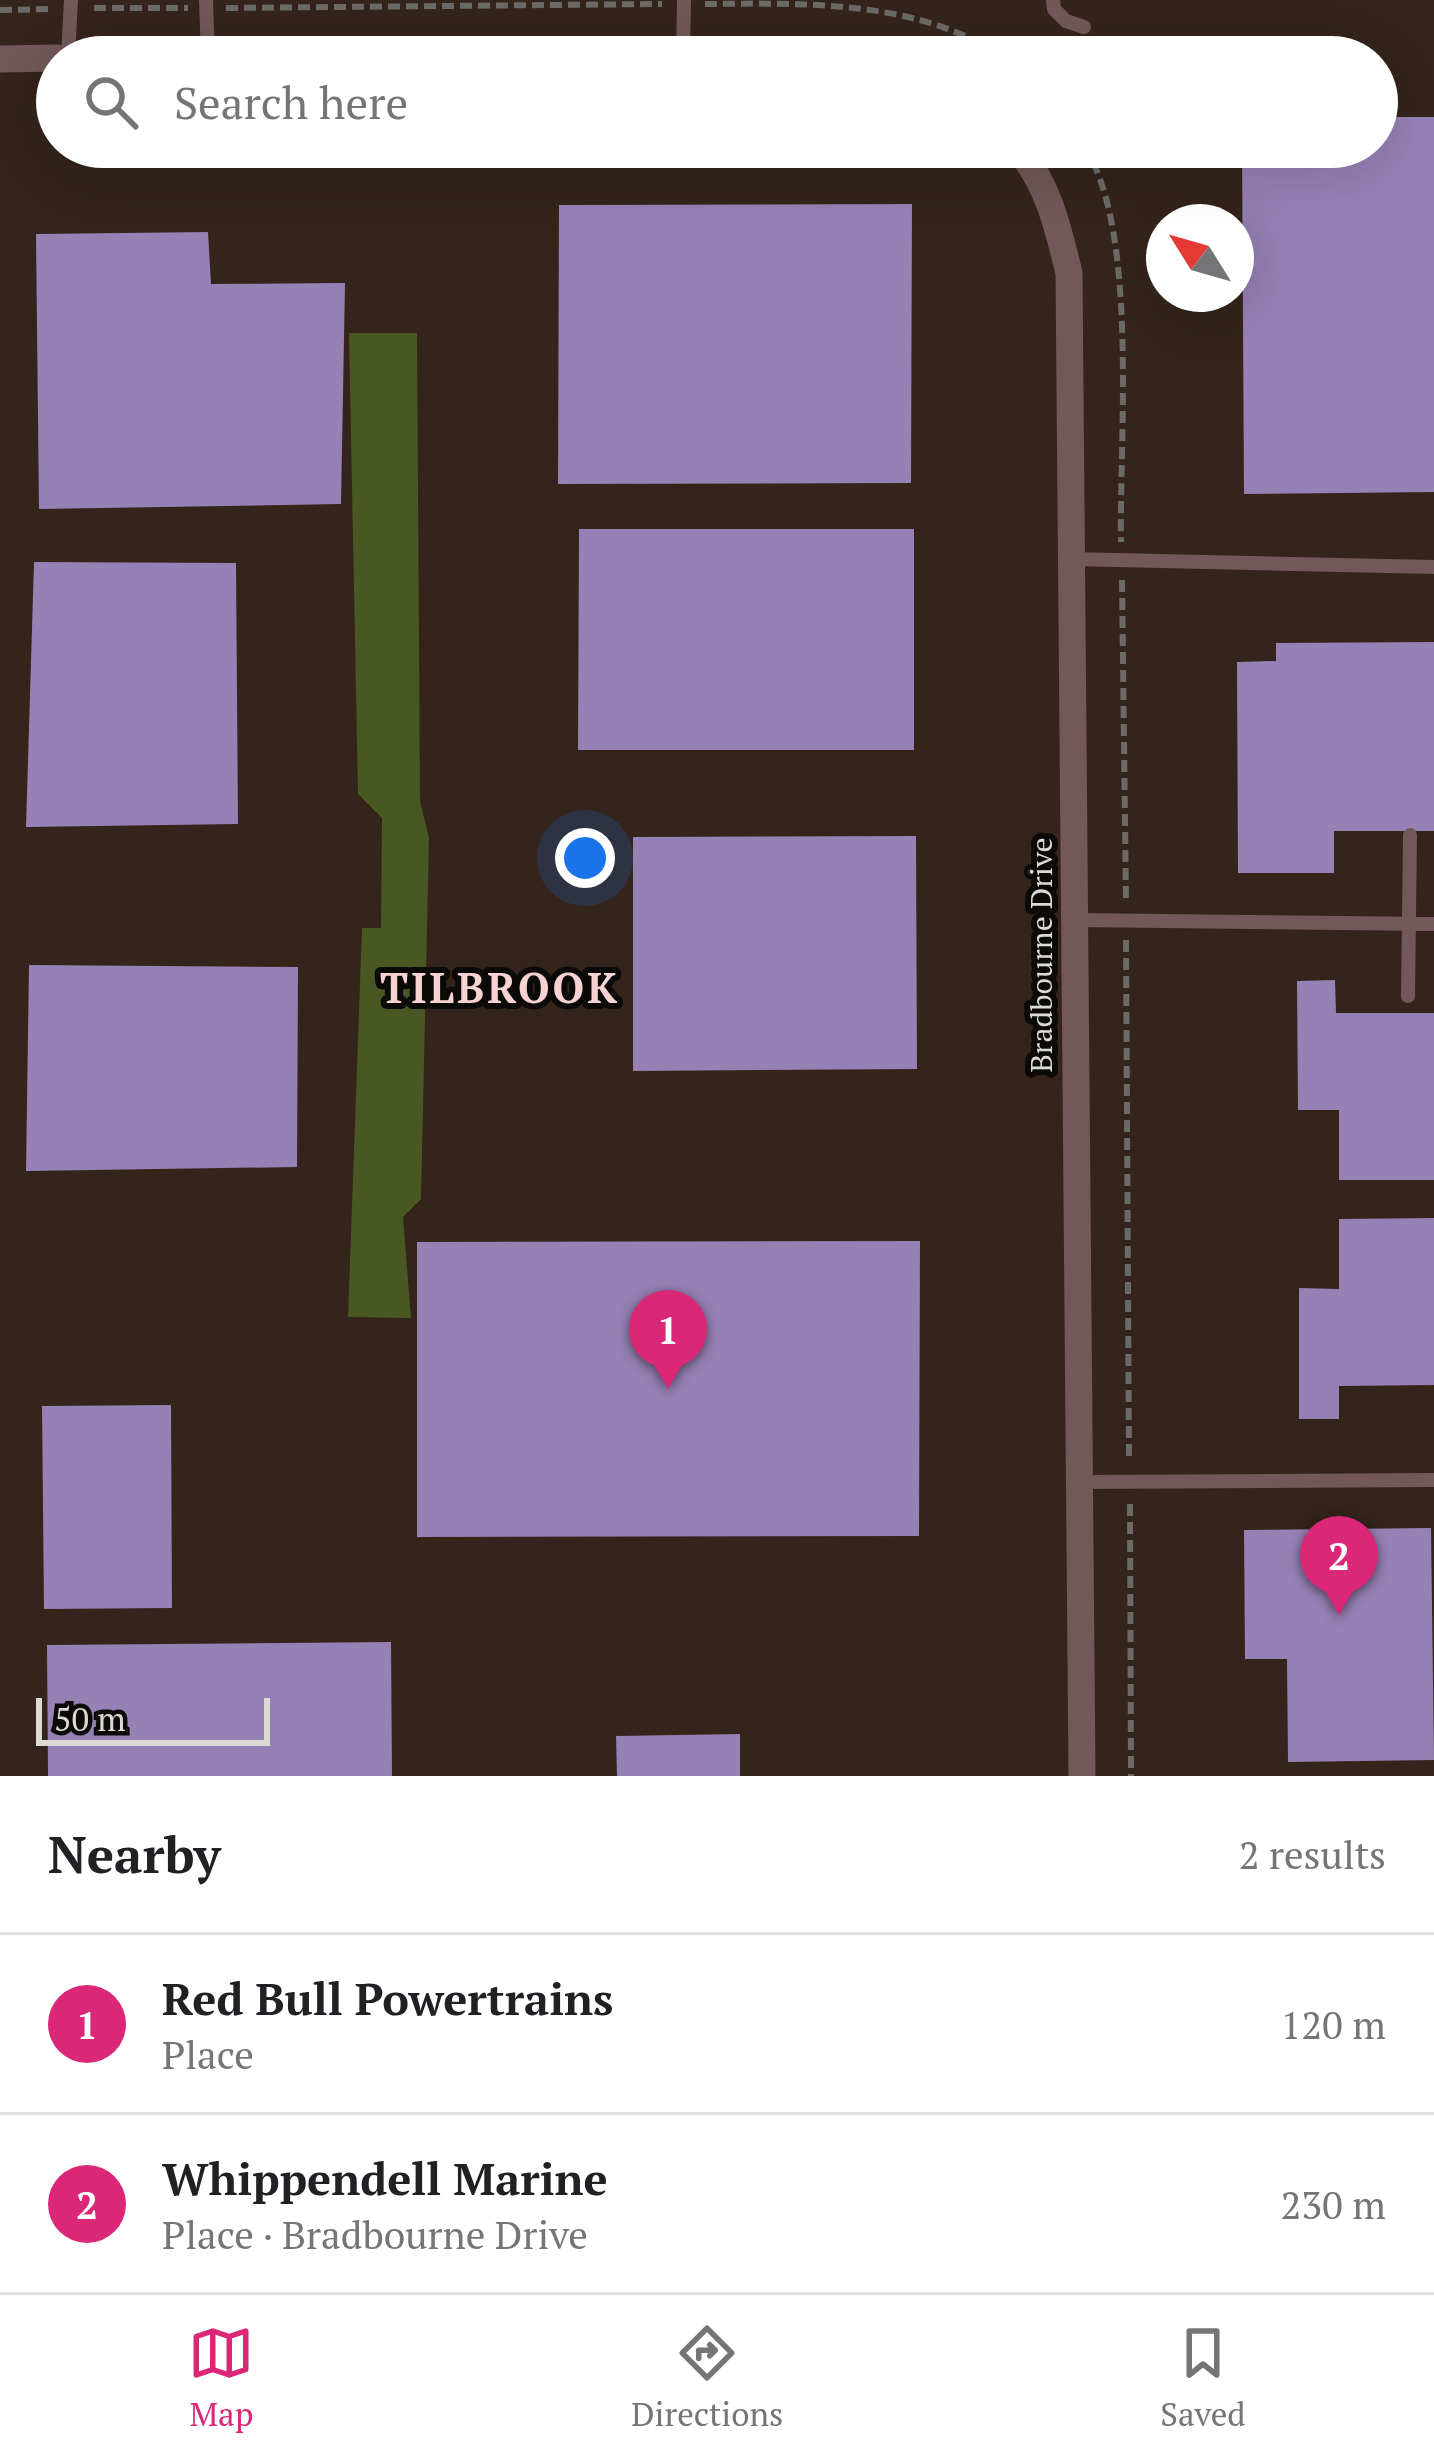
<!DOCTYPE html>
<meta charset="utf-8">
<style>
:root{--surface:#fff;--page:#f2f2f2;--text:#202124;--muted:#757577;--line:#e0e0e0;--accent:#db2777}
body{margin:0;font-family:"PT Serif",serif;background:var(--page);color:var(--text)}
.compass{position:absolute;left:1146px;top:204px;width:108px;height:108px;border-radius:50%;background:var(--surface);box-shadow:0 12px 48px #0002;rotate:307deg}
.scale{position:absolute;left:36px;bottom:30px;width:234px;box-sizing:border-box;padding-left:12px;border:6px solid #dbdad7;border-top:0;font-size:33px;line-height:42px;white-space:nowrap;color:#dbdad7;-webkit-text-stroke:9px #0b0a08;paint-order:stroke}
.you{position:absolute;left:585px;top:858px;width:42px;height:42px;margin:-30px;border:9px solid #fff;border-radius:50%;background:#1a73e8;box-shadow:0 0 0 18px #1a73e833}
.badge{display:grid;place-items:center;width:78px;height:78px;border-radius:50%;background:var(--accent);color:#fff;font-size:39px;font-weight:700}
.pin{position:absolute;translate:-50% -99px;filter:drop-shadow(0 3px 6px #0008)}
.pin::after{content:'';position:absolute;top:63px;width:42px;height:36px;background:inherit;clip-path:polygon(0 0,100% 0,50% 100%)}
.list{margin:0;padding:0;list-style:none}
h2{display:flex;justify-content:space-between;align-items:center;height:156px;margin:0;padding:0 48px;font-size:51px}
h2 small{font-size:39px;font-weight:400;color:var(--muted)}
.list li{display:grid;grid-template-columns:78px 1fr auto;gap:36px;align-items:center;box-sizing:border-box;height:180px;padding:0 48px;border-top:3px solid var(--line)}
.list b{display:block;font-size:45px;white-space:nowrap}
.list p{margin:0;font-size:39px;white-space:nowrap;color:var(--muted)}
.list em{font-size:39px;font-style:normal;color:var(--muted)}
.icon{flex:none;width:66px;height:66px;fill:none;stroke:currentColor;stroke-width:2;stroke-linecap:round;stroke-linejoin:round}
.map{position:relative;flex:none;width:1434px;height:1776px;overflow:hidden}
.search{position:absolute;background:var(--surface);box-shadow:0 12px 48px #0002;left:36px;right:36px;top:36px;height:132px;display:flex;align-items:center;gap:30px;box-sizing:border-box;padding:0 42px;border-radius:66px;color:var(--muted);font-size:45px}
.sheet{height:516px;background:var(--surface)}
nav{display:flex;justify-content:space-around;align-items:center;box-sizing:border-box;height:168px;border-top:3px solid var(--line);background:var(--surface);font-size:33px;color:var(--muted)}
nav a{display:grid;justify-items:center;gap:6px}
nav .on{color:var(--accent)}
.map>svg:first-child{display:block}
.industrial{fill:#34241b;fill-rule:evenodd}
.forest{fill:#495723}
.building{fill:#9581b4}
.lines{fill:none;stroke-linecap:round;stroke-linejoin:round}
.path{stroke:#6b6a66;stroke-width:6;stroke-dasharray:12 6;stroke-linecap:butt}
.service{stroke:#725858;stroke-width:14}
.minor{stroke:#725858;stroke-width:27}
.labels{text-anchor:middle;stroke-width:12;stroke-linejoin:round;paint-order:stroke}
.street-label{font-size:30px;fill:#dbdad7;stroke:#0b0a08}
.district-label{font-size:42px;font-weight:bold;letter-spacing:3px;fill:#f6d2d1;stroke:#0b0a08}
</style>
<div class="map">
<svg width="1434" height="1776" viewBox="0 0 1434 1776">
<rect width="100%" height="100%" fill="#22211c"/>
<!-- industrial -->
<path class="industrial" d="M0,0H1434V1776H0ZM57,57H1377V147H57ZM1164,222H1236V294H1164Z"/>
<!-- forest -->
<path class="forest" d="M349,333H417L420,801L429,838L421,1199L403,1217L411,1318L348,1317L362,928H381L382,818L358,794Z"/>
<!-- building -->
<path class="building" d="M1377,117H1434V492L1244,494L1242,147H1377Z
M912,204L911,483L558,484L559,205Z
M208,232L211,284L345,283L341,504L39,509L36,234Z
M579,529H914V750H578Z
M34,562L236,563L238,824L26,827Z
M1434,642V831H1334V873H1238L1237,662L1276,661V643Z
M916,836L917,1069L633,1071V837Z
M29,965L298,967L297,1167L26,1171Z
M1335,980L1336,1013H1434V1180H1339V1110H1298L1297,981Z
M1434,1218V1385L1339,1386V1419H1299V1288L1339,1289V1219Z
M920,1241L919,1536L417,1537V1242Z
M171,1405L172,1608L44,1609L42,1406Z
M1431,1528L1434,1760L1288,1762L1287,1659H1245L1244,1530Z
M391,1642L392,1776H48L47,1645Z
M740,1734V1776H617L616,1736Z"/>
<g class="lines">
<!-- path -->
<path class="path" d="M705,4C805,3 919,0 1003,57
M94,8H188
M226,8L662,4
M0,10L50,9
M1084,147C1139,227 1119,443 1121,542
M1122,580L1126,902
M1126,940L1129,1460
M1130,1504L1131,1776"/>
<!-- service -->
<path class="service" d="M206,0L208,57
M1053,0L1054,9L1066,21L1084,27
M683,56L684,0
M68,57L71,0
M1071,559L1434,567
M1075,920L1434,924
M1408,996L1410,835
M1079,1482L1434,1480"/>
<!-- minor -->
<path class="minor" d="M298,57H855
M0,59L57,58
M1016,147C1048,182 1058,228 1069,273L1082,1776"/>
</g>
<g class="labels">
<!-- street labels -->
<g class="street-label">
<text transform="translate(1042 955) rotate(-90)" y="10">Bradbourne Drive</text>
</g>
<!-- district labels -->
<g class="district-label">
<text x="500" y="1003">TILBROOK</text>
</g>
</g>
</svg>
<svg class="compass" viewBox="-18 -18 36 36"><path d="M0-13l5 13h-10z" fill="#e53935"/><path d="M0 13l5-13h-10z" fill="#757577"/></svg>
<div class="scale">50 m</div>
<div class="you"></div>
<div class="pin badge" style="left:668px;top:1389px">1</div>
<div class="pin badge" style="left:1339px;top:1615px">2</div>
<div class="search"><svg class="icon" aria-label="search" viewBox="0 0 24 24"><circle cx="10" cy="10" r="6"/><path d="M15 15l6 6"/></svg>Search here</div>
</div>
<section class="sheet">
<h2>Nearby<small>2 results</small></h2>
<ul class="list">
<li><span class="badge">1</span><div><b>Red Bull Powertrains</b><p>Place</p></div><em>120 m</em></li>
<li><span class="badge">2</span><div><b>Whippendell Marine</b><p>Place · Bradbourne Drive</p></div><em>230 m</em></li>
</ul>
</section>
<nav>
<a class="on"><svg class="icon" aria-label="map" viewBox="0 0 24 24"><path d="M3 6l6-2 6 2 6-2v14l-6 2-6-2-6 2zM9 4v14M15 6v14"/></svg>Map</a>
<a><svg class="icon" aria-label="directions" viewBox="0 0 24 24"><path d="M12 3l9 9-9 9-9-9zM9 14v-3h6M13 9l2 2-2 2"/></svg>Directions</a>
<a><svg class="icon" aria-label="saved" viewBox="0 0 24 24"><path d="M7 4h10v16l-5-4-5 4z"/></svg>Saved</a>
</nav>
